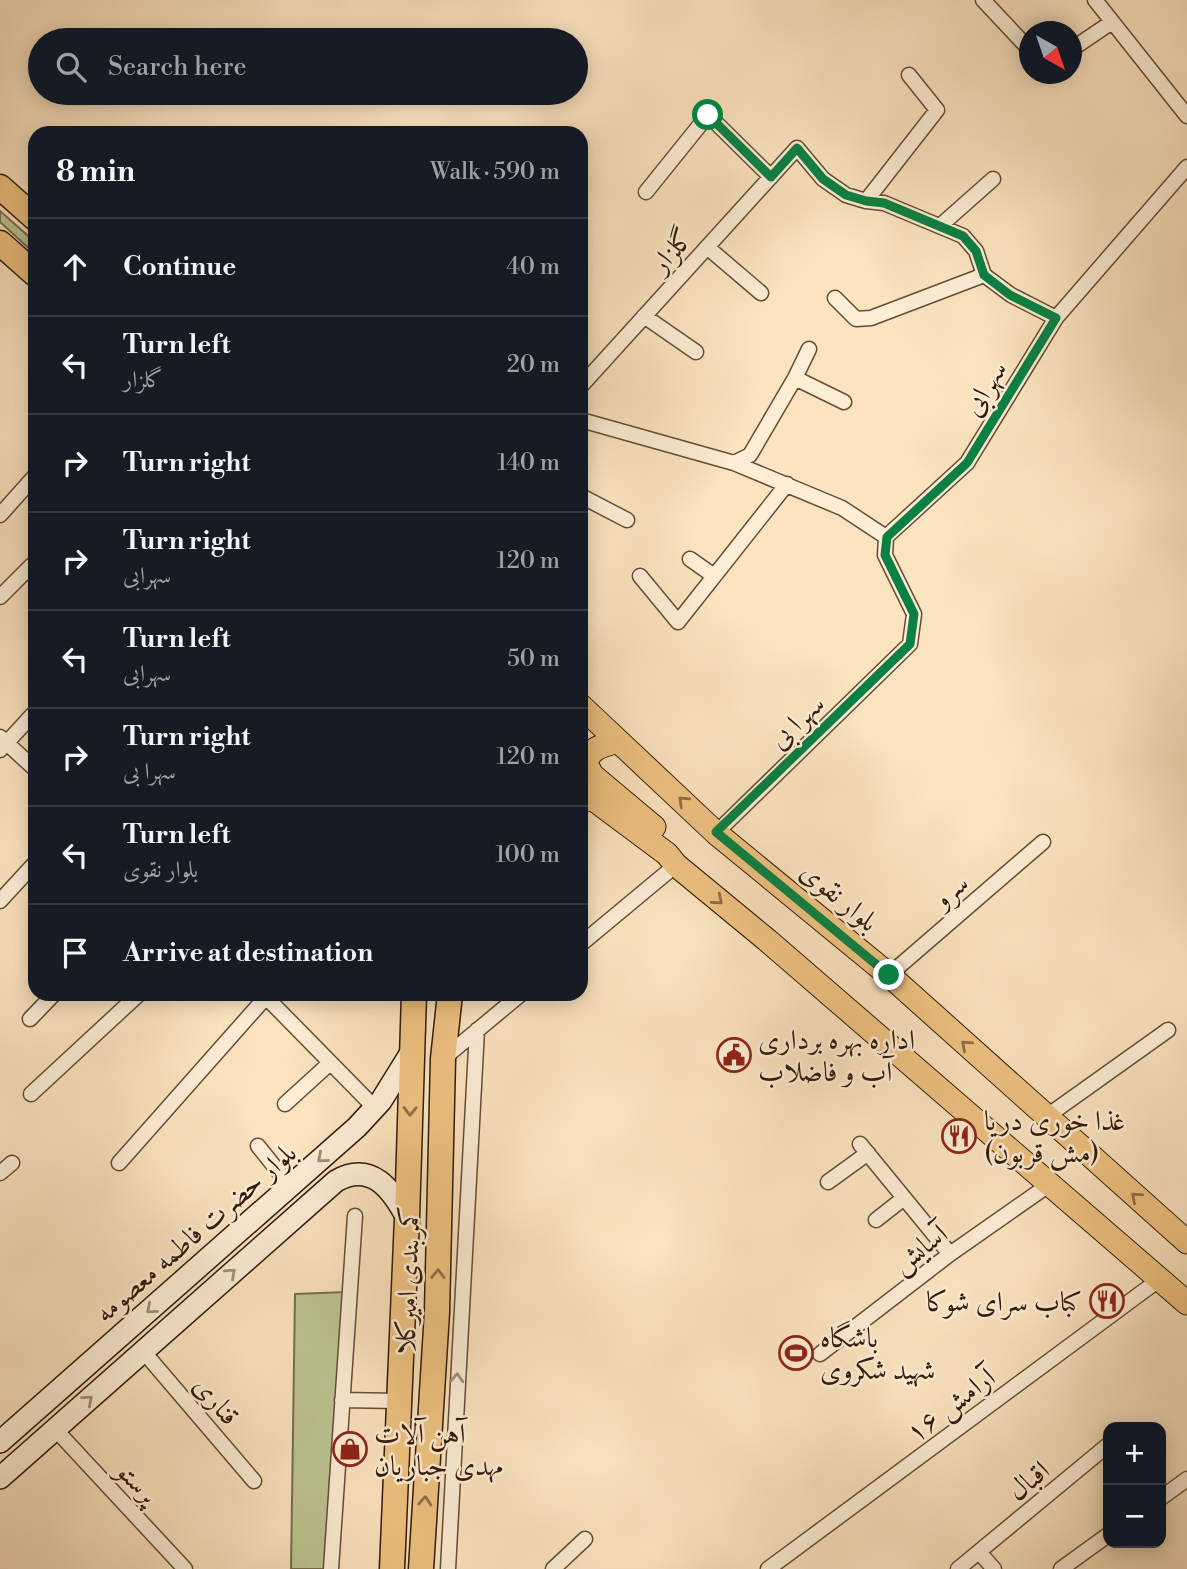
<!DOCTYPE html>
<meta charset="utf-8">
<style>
:root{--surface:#171b24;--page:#242831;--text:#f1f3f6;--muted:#9ea1a6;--line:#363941}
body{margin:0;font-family:"Libre Bodoni",Amiri,serif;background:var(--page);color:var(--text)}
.controls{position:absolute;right:21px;bottom:21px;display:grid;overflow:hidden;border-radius:14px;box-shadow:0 4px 18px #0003}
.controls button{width:63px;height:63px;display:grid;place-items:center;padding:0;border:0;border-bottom:2px solid var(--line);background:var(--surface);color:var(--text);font:35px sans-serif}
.compass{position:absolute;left:1019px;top:21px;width:63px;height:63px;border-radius:50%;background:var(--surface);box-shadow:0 4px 18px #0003;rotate:140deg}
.stop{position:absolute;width:21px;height:21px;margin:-16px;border:5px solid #0b8043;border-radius:50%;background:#fff}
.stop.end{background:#0b8043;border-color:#fff;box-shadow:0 2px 7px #0008}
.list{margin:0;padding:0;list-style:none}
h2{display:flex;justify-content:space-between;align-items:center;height:91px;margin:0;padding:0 28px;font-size:30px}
h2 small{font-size:23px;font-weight:400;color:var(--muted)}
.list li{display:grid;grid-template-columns:46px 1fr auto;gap:21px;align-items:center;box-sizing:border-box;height:98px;padding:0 28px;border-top:2px solid var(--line)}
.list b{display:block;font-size:26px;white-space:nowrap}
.list p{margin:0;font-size:23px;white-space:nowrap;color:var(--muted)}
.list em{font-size:23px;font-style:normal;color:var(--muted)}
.icon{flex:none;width:38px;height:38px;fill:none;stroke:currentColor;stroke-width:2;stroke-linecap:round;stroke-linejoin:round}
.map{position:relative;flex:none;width:1187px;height:1569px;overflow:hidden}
.search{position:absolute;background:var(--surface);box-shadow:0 4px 18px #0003;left:28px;top:28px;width:560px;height:77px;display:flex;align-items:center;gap:18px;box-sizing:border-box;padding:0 24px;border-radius:38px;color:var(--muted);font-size:26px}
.panel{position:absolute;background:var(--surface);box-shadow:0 4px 18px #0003;left:28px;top:126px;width:560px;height:875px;border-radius:21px}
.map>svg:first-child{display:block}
.green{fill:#bdc492;stroke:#786e4c;stroke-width:2}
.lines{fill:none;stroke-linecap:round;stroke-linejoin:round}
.minor-casing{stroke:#644c35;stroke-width:17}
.secondary-casing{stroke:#321907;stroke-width:24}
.primary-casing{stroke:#321907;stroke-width:25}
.trunk-casing{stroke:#321907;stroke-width:27}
.minor{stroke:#fcedd5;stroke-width:14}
.secondary{stroke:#fcedd5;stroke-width:21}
.primary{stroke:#eec280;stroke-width:23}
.trunk{stroke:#eec280;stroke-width:24}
.oneway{stroke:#906e44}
.oneway2{stroke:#a18e78}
.route{stroke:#0b8043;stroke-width:9}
.labels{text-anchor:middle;stroke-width:5;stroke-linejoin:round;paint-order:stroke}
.street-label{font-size:28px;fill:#321907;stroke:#fcedd5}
.poi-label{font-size:28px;fill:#321907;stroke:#fcedd5;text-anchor:start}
</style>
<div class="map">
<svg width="1187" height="1569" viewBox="0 0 1187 1569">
<rect width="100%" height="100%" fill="#fbe3bf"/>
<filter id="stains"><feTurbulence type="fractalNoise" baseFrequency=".00286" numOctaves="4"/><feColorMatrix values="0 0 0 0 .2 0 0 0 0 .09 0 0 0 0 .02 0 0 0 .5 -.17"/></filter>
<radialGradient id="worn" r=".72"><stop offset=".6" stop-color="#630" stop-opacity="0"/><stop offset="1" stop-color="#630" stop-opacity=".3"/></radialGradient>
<!-- green -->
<path class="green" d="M0,211L35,242V254L0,222Z
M347,1292L338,1569H291L295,1294Z"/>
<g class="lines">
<!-- minor casing -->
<g class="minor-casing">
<path id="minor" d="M983,0L1030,50
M1095,0L1187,116
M1072,49L1112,22
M646,192L708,115L771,177
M866,201L937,110L909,75
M940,226L993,179
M707,247L761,293
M835,298L856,319L871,318L984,275
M644,316L696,352
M795,378L844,402
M581,386L797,148L823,179L846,195L866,201L884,203L963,236L976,251L984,275L1011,295L1056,318
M581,420L734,463L842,508L886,537
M734,463L750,455L795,378L809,349
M581,496L627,520
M0,515L35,476
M690,559L714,576
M640,576L678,622L787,484
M0,597L32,565
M0,737L35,769
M0,750L35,712
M716,833L910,644L914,614L885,555L886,537L967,463L1056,318L1187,167
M0,901L35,863
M581,944L676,865
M889,975L1043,842
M30,1019L54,994
M444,1058L521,994
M31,1094L139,994
M285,1104L330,1063
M1046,1117L1168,1030
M860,1144L950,1254
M258,1146L290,1186
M119,1163L266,997L375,1108
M0,1173L12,1163
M828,1182L868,1153
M876,1220L904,1198
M143,1351L254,1481
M820,1354L950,1254L1050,1184
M342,1400L399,1401
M55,1429L185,1569
M1161,1498L1187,1479
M979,1552L994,1569
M331,1569L355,1216
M448,1569L477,1030
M553,1569L585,1539
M768,1569L1160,1279
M958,1569L1108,1445
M1061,1569L1108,1535"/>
</g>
<!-- secondary casing -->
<g class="secondary-casing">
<path id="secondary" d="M0,1442L357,1127L381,1101L412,1051
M0,1478L336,1181C371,1161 392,1189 407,1218"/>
</g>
<!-- primary casing -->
<g class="primary-casing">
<path id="primary" d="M581,706L716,833L889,975L1187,1242
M618,741C602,746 590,747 586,764L592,775L654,827
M581,796L596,801L667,854L676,865L767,940L1187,1303"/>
</g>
<!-- trunk casing -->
<g class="trunk-casing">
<path id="trunk" d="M0,187L35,218
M0,243L35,274
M392,1569L407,1218L414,994
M421,1569L437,1312L443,1059L450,994"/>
</g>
<!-- minor -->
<use href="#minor" class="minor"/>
<!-- secondary -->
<use href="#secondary" class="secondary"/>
<!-- primary -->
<use href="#primary" class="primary"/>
<!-- trunk -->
<use href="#trunk" class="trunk"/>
</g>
<!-- one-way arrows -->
<defs><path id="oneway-chevron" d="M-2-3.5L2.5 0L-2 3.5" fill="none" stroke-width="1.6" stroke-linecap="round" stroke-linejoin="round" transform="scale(1.75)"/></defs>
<g class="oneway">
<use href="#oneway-chevron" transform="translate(683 801) rotate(-137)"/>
<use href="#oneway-chevron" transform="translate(718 900) rotate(40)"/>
<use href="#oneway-chevron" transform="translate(966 1045) rotate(-138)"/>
<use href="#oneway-chevron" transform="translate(410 1111) rotate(91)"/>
<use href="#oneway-chevron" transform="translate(1136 1197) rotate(-138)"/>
<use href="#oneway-chevron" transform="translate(438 1274) rotate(-89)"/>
<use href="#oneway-chevron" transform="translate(425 1501) rotate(-86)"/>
</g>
<g class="oneway2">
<use href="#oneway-chevron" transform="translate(322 1158) rotate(139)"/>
<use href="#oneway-chevron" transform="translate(231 1273) rotate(-42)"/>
<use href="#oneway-chevron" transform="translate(151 1309) rotate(139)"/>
<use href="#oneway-chevron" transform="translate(457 1378) rotate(-87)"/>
<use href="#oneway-chevron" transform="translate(88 1400) rotate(-41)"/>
</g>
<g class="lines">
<!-- route -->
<path class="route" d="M708,115L771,177L797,148L823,179L846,195L866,201L884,203L963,236L976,251L984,275L1010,295L1056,318L967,463L887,537L885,555L914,614L910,644L716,832L889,975"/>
</g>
<!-- icons -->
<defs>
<g id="civic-ring" transform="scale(1.75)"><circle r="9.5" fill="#fcedd5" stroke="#8f2418" stroke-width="1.5"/><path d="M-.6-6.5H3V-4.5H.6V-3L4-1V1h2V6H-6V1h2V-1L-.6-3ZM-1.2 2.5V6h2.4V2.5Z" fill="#8f2418"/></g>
<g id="restaurant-ring" transform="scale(1.75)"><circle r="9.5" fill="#fcedd5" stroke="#8f2418" stroke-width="1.5"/><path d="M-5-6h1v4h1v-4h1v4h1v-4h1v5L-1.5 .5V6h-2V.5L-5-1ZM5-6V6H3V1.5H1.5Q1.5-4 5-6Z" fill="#8f2418"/></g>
<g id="stadium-ring" transform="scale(1.75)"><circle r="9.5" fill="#fcedd5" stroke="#8f2418" stroke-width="1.5"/><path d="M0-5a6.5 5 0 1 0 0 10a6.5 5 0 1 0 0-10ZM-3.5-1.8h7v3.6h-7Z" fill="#8f2418"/></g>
<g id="shop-ring" transform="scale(1.75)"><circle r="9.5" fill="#fcedd5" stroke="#8f2418" stroke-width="1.5"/><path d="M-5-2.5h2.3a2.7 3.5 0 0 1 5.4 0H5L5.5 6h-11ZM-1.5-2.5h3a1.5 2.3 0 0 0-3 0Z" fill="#8f2418"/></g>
</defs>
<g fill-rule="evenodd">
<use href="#civic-ring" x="734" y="1055"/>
<use href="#restaurant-ring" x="959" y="1136"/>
<use href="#restaurant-ring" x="1107" y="1301"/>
<use href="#stadium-ring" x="796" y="1353"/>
<use href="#shop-ring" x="350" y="1449"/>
</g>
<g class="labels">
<!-- street labels -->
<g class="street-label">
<text transform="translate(671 250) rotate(-48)" y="10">گلزار</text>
<text transform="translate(984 388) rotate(-59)" y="10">سهرابی</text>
<text transform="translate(796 721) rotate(-44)" y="10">سهرا بی</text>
<text transform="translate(950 890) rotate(-41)" y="10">سرو</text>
<text transform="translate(840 896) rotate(40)" y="10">بلوار نقوی</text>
<text transform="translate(195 1232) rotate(-41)" y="10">بلوار حضرت فاطمه معصومه</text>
<text transform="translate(919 1248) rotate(-37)" y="10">آسایش</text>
<text transform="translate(407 1280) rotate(-88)" y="10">کمربندی امیرکلا</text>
<text transform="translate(217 1400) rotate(50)" y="10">قناری</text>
<text transform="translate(950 1404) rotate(-37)" y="10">آرامش ۱۶</text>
<text transform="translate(1028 1480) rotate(-39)" y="10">اقبال</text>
<text transform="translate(138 1482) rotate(47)" y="10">پرستو</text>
</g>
<!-- poi labels -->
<g class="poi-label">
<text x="758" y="1049">اداره بهره برداری<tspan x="758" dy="32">آب و فاضلاب</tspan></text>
<text x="984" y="1130">غذا خوری دریا<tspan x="984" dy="32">(مش قربون)</tspan></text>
<text x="1082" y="1311" text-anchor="end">کباب سرای شوکا</text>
<text x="820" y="1347">باشگاه<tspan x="820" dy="32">شهید شکروی</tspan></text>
<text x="374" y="1443">آهن آلات<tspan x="374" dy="32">مهدی جباریان</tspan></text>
</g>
</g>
<rect width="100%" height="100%" filter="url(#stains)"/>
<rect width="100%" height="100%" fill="url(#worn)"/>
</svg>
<div class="controls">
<button>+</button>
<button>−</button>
</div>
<svg class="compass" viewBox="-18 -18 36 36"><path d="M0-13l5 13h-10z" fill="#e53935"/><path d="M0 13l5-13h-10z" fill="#9ea1a6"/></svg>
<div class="stop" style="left:708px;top:115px"></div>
<div class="stop end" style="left:889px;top:975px"></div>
<div class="search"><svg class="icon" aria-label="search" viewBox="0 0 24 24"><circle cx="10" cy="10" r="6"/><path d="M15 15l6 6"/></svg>Search here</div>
<section class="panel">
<h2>8 min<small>Walk · 590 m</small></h2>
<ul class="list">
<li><svg class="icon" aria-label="ahead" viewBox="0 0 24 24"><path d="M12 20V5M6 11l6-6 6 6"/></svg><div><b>Continue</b></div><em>40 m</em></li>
<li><svg class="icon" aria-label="left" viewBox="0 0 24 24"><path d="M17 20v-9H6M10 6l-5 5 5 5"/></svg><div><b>Turn left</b><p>گلزار</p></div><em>20 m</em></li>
<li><svg class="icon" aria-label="right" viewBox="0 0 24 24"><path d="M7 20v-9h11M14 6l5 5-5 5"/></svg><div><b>Turn right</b></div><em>140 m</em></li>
<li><svg class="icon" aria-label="right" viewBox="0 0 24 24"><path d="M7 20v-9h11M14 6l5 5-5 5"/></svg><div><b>Turn right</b><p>سهرابی</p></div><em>120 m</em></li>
<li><svg class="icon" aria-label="left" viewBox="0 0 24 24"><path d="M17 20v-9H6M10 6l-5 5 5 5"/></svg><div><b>Turn left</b><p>سهرابی</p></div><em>50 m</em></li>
<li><svg class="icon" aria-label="right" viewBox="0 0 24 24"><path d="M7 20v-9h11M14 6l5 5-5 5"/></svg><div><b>Turn right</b><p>سهرا بی</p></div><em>120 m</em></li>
<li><svg class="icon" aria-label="left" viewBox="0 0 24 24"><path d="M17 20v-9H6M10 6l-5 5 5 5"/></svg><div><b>Turn left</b><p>بلوار نقوی</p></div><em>100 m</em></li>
<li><svg class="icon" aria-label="arrive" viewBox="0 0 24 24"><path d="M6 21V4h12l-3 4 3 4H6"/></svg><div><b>Arrive at destination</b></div></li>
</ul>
</section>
</div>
